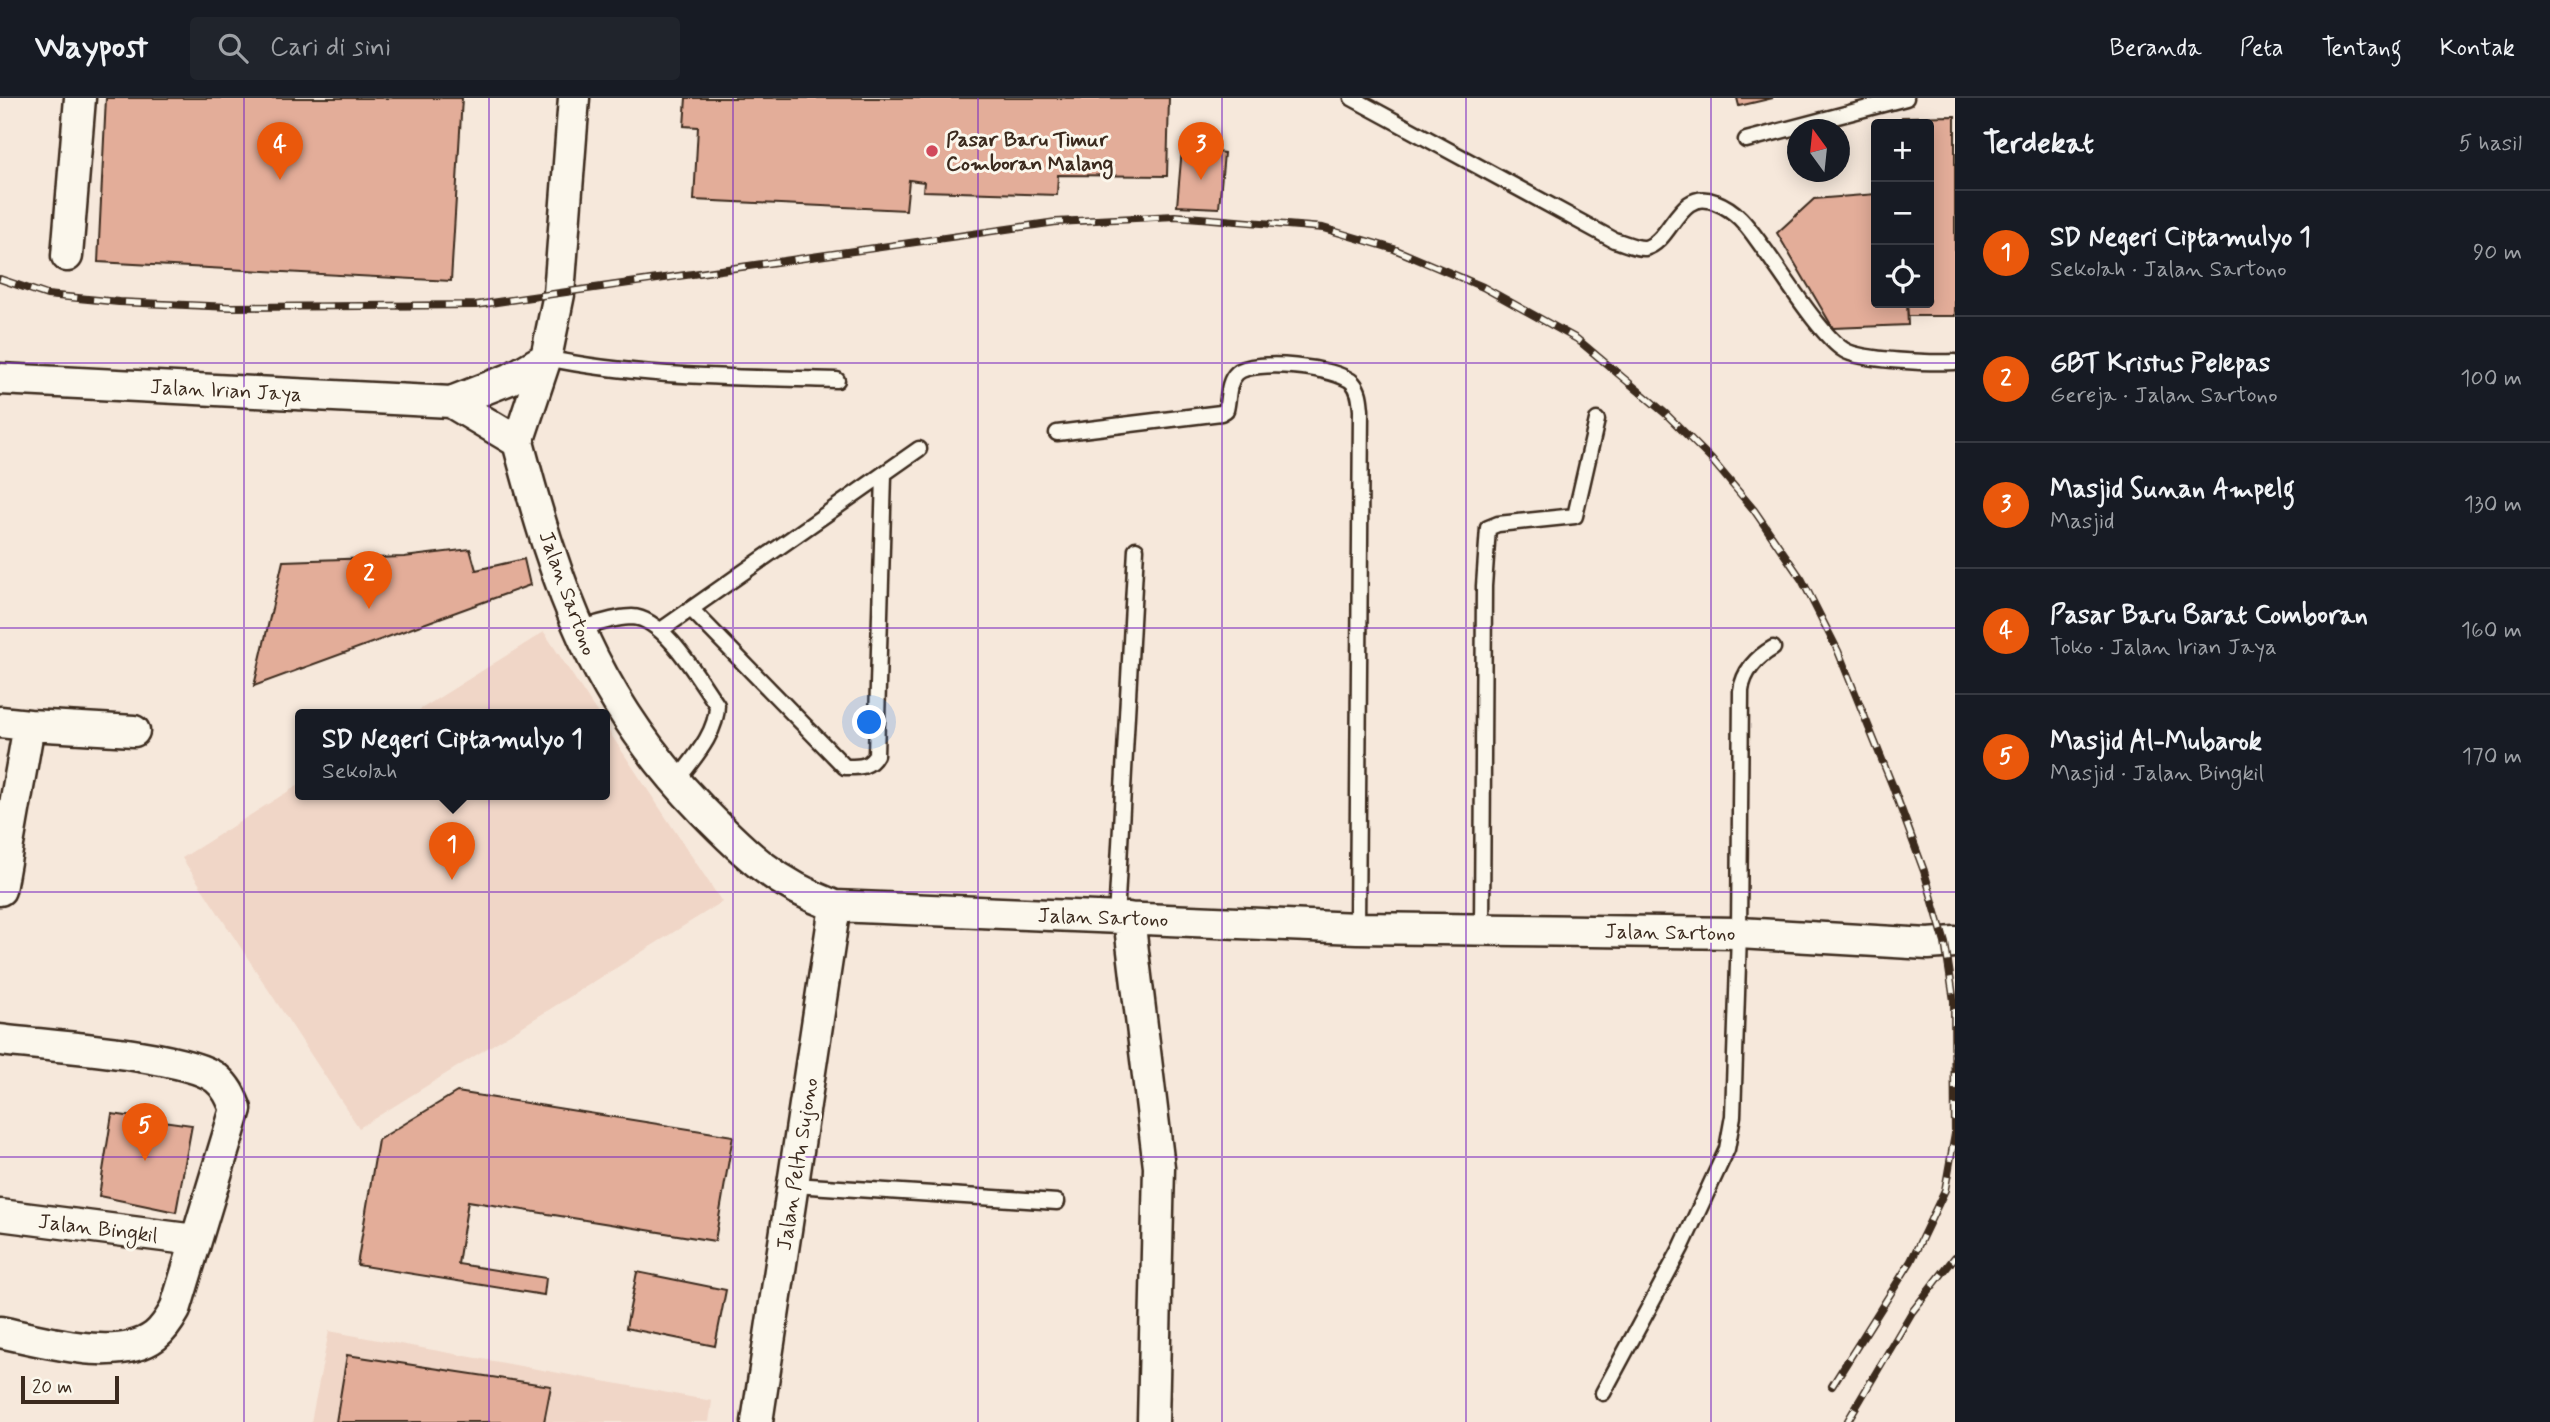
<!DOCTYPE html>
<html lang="id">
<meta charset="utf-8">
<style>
:root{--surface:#171b24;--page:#20242c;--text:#f1f3f6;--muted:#9ea1a6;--line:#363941;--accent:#ea580c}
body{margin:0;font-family:Mynerve,sans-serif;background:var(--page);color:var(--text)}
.controls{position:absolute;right:21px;top:21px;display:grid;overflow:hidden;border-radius:7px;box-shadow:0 4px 18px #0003}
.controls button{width:63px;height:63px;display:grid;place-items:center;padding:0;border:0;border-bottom:2px solid var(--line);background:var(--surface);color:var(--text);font:35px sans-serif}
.compass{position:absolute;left:1787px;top:21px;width:63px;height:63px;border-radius:50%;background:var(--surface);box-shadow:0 4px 18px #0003;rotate:345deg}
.scale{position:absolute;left:21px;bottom:18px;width:98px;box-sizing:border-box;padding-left:7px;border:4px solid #3b2a1e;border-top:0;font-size:19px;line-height:24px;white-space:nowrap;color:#3b2a1e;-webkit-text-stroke:5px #fbf7ec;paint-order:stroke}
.you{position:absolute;left:870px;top:625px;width:24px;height:24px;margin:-18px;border:5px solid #fff;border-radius:50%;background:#1a73e8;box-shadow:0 0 0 10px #1a73e833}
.badge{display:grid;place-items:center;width:46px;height:46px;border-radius:50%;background:var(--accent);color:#fff;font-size:23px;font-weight:700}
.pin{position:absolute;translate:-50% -58px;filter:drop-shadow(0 2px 4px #0008)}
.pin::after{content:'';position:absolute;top:37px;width:24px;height:21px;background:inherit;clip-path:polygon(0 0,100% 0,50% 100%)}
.popup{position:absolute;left:295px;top:611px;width:315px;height:91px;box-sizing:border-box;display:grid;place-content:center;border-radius:7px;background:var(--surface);filter:drop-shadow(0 2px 5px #0005);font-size:23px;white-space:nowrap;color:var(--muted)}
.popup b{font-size:26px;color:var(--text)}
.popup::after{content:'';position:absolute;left:50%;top:100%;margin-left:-14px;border:14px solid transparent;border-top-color:var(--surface)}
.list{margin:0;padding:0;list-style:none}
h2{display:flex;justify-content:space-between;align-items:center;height:91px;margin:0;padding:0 28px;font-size:30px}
h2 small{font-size:23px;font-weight:400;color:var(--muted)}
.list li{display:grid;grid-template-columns:46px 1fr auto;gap:21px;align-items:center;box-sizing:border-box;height:126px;padding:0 28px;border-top:2px solid var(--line)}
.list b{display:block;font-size:26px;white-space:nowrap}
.list p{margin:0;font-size:23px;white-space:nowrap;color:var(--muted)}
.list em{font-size:23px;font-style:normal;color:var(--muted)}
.icon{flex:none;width:38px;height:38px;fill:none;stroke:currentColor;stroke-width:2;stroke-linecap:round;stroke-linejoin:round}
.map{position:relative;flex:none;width:1955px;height:1324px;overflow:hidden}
header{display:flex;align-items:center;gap:42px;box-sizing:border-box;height:98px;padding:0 35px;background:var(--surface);border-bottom:2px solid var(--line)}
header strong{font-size:33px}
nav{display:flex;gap:38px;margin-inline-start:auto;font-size:24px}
.search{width:490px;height:63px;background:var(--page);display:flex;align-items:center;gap:18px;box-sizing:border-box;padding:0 24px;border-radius:7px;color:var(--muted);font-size:26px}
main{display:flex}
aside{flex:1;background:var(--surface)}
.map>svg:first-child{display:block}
.built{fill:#f0d6c7}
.building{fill:#e3ad99;stroke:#3b2a1e;stroke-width:2}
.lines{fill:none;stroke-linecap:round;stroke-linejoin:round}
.service-casing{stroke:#3b2a1e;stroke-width:19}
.minor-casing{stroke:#3b2a1e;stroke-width:35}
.service{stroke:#fbf7ec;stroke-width:14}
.minor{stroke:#fbf7ec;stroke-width:30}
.rail-casing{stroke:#3b2a1e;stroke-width:8}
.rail{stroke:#fbf7ec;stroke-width:5;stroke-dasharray:16;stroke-linecap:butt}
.grid{fill:none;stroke:#7b2cbf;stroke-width:2;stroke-opacity:0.55}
.poi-dot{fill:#d1495b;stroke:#fbf7ec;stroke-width:2.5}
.labels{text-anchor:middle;stroke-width:6;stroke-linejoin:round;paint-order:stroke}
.poi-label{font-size:21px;font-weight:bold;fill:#3b2a1e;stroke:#fbf7ec;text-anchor:start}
.street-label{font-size:21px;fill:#3b2a1e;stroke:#fbf7ec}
</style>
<header>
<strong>Waypost</strong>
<div class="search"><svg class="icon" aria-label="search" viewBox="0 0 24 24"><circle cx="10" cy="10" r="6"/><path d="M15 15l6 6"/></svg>Cari di sini</div>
<nav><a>Beranda</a><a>Peta</a><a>Tentang</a><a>Kontak</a></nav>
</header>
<main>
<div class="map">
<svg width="1955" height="1324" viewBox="0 0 1955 1324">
<rect width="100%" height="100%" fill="#f6e8db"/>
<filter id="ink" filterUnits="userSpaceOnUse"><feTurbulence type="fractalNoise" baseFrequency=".0143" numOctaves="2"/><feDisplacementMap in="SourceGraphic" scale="14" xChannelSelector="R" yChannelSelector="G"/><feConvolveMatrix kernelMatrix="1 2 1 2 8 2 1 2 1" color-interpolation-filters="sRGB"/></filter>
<g filter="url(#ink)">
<!-- built -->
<path class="built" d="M544,534L598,616H413Z
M604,626L722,804L359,1030L182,760L300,686V696H604Z
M329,1233L712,1303L709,1324H311Z"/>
<!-- building -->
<path class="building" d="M106,0H462L451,183L98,164Z
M686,0H1169L1167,78L1058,77L1057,97L923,93L924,84L909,82L906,112L694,102L698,29L684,28Z
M1737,0H1773L1739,8Z
M1955,18V218H1908L1907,205H1929V26H1903L1902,19Z
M1182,50L1224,55L1219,110L1177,108Z
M1876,96V205H1907L1908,227L1833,230L1777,135L1814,101Z
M470,451L476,472L524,461L530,487L254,588L283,463L404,459Z
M457,994L733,1038L715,1143L468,1103L458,1166L546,1180L544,1197L357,1167L378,1042Z
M112,1016L192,1027L176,1114L99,1098Z
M637,1174L726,1192L715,1248L626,1230Z
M347,1257L551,1288L544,1324H336Z"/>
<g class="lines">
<!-- service casing -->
<g class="service-casing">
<path id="service" d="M1352,0L1614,142C1623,144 1636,151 1645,150C1672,144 1678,89 1715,104C1739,113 1750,132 1764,151C1782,175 1821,238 1844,252C1861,263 1933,265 1955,264
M1746,42L1906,0
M546,260C641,280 740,279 837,282
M1057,335L1221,315L1226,312C1229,301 1227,284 1237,275C1253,260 1338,269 1353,285C1360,293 1360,303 1361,312L1357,830
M691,511L845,669C858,669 869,670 876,657L884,377
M578,531C595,527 614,519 632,519C665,520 699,582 717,607C717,636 692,662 675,685
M661,532L919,351
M1116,821L1136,451
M1482,830L1484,488L1488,430L1498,426L1575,418L1597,322
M794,1087L1057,1104
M1603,1295L1681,1150L1727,1051L1733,1018L1739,835L1741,593C1743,574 1757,559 1773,550"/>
</g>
<!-- minor casing -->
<g class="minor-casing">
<path id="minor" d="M67,158L80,0
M0,281L451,304L510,281L546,260
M451,304L518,344
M518,344C557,491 594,601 703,713C747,758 775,785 835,808L1357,830L1739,835L1928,846L1955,844
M518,344L546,260L559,196L574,0
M0,624L29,627L0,792
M29,627L134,633
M1129,820L1159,1069L1153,1324
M0,942C46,948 184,956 216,980C227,989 231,999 236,1011L175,1212C170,1221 164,1231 155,1238C118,1266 41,1242 0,1234
M0,1117L195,1142
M757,1324L835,808"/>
</g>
<!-- service -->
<use href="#service" class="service"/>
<!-- minor -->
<use href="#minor" class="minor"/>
<!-- rail casing -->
<g class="rail-casing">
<path id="rail" d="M0,181L47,197L119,204L231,209L476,207L1056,124L1175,118L1323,130L1394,151L1483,189L1577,241L1666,316L1711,361L1754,412L1802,482L1838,553L1893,689L1924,773L1945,845L1954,903L1955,1035
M1832,1288L1911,1163L1945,1092L1955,1036
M1847,1324L1912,1214L1955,1159"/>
</g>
<!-- rail -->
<use href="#rail" class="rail"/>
</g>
</g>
<!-- grid -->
<path class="grid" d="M244,0V1324M489,0V1324M733,0V1324M978,0V1324M1222,0V1324M1466,0V1324M1711,0V1324M0,265H1955M0,530H1955M0,794H1955M0,1059H1955"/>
<!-- markers -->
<circle class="poi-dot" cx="932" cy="53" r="7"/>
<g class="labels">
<!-- poi labels -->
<g class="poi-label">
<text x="946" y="48">Pasar Baru Timur<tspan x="946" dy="24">Comboran Malang</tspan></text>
</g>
<!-- street labels -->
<g class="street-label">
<text transform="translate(226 292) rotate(3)" y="7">Jalan Irian Jaya</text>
<text transform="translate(568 495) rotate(70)" y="7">Jalan Sartono</text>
<text transform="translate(1103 819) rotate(2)" y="7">Jalan Sartono</text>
<text transform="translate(1670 834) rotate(1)" y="7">Jalan Sartono</text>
<text transform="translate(797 1066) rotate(-81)" y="7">Jalan Peltu Sujono</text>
<text transform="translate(98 1130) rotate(7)" y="7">Jalan Bingkil</text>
</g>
</g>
</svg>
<div class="controls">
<button>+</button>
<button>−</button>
<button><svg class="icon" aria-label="locate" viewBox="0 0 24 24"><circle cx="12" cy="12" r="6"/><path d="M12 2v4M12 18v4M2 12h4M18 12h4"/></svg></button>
</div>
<svg class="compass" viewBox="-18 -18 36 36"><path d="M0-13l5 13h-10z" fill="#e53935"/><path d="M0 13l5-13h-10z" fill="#9ea1a6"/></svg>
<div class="scale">20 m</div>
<div class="you"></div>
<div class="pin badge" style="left:452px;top:782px">1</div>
<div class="popup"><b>SD Negeri Ciptamulyo 1</b>Sekolah</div>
<div class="pin badge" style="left:369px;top:511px">2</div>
<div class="pin badge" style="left:1201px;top:82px">3</div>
<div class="pin badge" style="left:280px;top:82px">4</div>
<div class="pin badge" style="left:145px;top:1063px">5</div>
</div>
<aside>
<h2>Terdekat<small>5 hasil</small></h2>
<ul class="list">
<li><span class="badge">1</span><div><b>SD Negeri Ciptamulyo 1</b><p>Sekolah · Jalan Sartono</p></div><em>90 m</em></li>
<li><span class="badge">2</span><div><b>GBT Kristus Pelepas</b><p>Gereja · Jalan Sartono</p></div><em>100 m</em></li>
<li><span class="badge">3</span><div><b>Masjid Sunan Ampelg</b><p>Masjid</p></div><em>130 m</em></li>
<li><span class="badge">4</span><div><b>Pasar Baru Barat Comboran</b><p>Toko · Jalan Irian Jaya</p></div><em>160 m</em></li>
<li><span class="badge">5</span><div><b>Masjid Al-Mubarok</b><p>Masjid · Jalan Bingkil</p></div><em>170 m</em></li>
</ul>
</aside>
</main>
